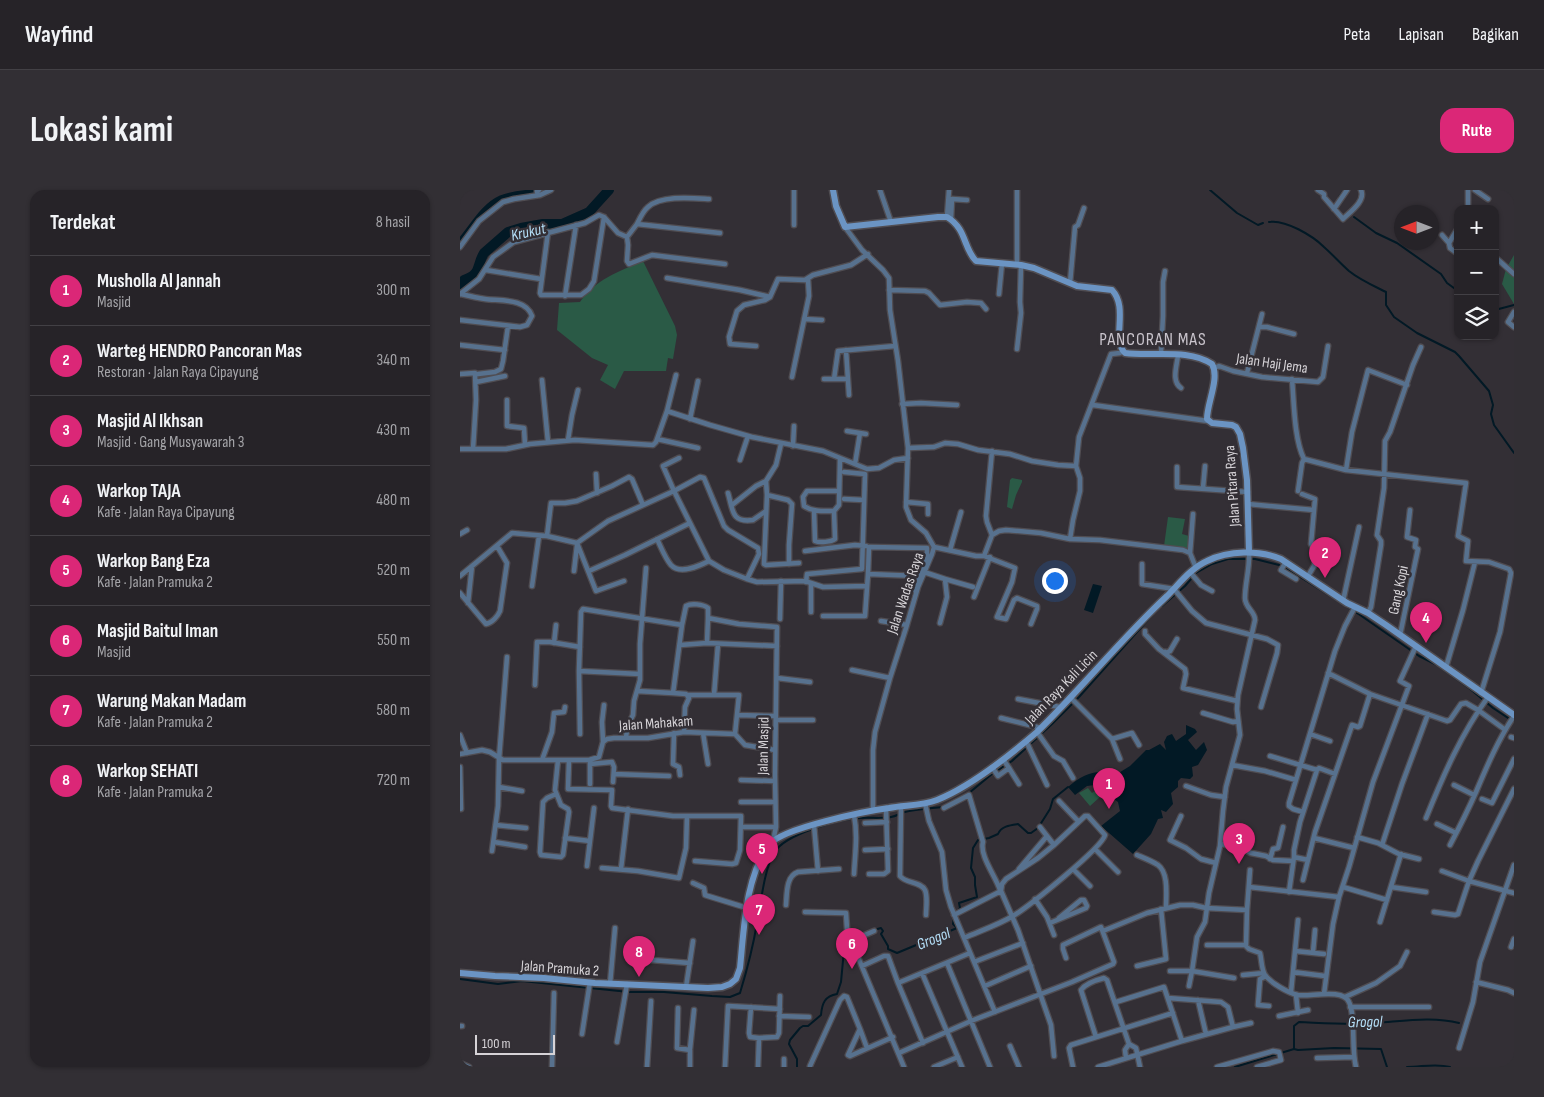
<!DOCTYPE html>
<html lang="id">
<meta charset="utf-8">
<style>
:root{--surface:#262328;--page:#322f34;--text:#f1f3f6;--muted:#a4a4a8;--line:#424045;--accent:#db2777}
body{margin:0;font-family:"Sofia Sans Condensed",sans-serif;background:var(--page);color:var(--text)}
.controls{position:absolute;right:15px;top:15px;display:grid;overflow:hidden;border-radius:10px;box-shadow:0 1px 4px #0004}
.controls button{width:45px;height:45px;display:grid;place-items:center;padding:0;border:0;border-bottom:1px solid var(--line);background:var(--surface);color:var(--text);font:25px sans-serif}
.compass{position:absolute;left:934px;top:15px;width:45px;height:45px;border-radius:50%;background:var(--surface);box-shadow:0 1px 4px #0004;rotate:270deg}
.scale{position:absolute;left:15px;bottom:12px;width:80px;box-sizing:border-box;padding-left:5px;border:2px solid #d6d3d7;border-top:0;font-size:14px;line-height:18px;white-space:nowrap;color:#d6d3d7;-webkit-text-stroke:4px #332f35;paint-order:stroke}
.you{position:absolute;left:594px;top:390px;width:18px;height:18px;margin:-12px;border:4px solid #fff;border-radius:50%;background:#1a73e8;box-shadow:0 0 0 8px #1a73e833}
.badge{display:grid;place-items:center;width:32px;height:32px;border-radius:50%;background:var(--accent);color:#fff;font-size:16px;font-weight:700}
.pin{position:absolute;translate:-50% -41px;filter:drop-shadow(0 1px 2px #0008)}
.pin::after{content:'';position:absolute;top:26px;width:18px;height:15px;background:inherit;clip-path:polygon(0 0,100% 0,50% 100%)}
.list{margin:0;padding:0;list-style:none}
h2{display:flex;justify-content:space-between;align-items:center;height:65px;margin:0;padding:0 20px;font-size:21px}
h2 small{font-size:16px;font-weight:400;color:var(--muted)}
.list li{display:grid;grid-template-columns:32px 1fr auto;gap:15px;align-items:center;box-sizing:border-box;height:70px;padding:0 20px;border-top:1px solid var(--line)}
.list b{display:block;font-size:19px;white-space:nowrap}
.list p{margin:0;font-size:16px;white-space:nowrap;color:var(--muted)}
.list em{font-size:16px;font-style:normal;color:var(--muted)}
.icon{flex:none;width:28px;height:28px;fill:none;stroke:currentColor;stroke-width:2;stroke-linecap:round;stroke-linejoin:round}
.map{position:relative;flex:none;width:1054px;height:877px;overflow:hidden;border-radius:15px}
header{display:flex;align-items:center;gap:30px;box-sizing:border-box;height:70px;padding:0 25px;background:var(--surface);border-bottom:1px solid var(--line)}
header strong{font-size:24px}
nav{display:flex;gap:28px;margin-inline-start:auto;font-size:18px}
.intro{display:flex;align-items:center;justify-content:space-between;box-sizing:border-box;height:120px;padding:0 30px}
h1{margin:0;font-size:35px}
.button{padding:12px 22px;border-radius:15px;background:var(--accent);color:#fff;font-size:18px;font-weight:700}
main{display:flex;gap:30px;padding:0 30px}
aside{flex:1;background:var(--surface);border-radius:15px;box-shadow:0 1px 4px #0004}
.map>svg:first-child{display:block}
.green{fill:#2a5a46}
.water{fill:#021925}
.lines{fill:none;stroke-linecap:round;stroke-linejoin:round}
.stream{stroke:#021925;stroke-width:2}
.canal{stroke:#021925;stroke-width:5.5}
.river{stroke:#021925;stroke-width:10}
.street-casing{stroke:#504d52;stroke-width:7}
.secondary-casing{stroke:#504d52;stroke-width:9}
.street{stroke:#57718e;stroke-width:4.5}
.secondary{stroke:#6b94c3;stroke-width:6}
.labels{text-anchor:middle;stroke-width:5;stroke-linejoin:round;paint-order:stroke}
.street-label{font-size:15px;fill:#d6d3d7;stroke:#332f35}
.water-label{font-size:16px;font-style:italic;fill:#b5dff8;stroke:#332f35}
.quarter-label{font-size:18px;letter-spacing:1px;fill:#c9c4cc;stroke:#332f35}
</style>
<header>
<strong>Wayfind</strong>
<nav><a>Peta</a><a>Lapisan</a><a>Bagikan</a></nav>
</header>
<div class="intro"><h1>Lokasi kami</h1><a class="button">Rute</a></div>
<main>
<aside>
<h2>Terdekat<small>8 hasil</small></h2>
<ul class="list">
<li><span class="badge">1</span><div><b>Musholla Al Jannah</b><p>Masjid</p></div><em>300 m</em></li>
<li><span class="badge">2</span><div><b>Warteg HENDRO Pancoran Mas</b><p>Restoran · Jalan Raya Cipayung</p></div><em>340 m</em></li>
<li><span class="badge">3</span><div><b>Masjid Al Ikhsan</b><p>Masjid · Gang Musyawarah 3</p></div><em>430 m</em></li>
<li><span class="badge">4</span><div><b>Warkop TAJA</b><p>Kafe · Jalan Raya Cipayung</p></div><em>480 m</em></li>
<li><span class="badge">5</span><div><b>Warkop Bang Eza</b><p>Kafe · Jalan Pramuka 2</p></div><em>520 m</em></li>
<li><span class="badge">6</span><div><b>Masjid Baitul Iman</b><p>Masjid</p></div><em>550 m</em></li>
<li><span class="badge">7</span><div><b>Warung Makan Madam</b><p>Kafe · Jalan Pramuka 2</p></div><em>580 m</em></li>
<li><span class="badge">8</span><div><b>Warkop SEHATI</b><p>Kafe · Jalan Pramuka 2</p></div><em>720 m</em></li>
</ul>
</aside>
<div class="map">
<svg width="1054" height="877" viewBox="0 0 1054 877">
<rect width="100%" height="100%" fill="#332f35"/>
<!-- green -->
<path class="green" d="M1054,65V114L1042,94L1046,79Z
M183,71L215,136L217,145L213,169L208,168L206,181H164L155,199L140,190L148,175L132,168L97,140L99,113L120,112C136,89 158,82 183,71Z
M552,288L562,290V292L556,305L552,319L547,317L550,290Z
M708,327L725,329L722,344L729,346L728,359L704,356Z
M628,598L632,603L636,600L641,606L630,616L619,603Z"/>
<!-- water -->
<path class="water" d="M633,394L642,396L633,423L624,420Z
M726,535L735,539L737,542L728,550L736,560L744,552L747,560L738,575L732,577L733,586L730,589L721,588L718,591V597L711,603L713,614L706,622L701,620L703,628L698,629L691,644L673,664L641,636L660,621L658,612L635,595L627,596L615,605L608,597C622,584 639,578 657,584L670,576L686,560H689L700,554L706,560L704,552L707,546L712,544L716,551L726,544Z"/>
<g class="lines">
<!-- stream -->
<path class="stream" d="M750,0L777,23L798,35L803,33
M879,7L884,0
M894,27L916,43L937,53L981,84L987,93L998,101
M809,32C825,29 853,46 864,57C873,65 880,73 889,81C900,90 914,96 926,102V115L934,127L957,143L995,162L999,166L1029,201L1033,215L1031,224L1034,235L1054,263
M1035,120L1054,115
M702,416L725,396L736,383L752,374L768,369H795L823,376L900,425L959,466L977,475L1009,498L1033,518L1054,532
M509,603L532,584L552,571L592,534L619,507L693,424
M498,721L500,718L499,713L517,707L515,695V687L511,678L513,658L518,650L529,648L538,644C541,636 551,635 558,634L568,643H571L578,638L590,619L593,609L608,597
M414,740L421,738L423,741L421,744L428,756V759L437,763L497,738L493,734L494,727
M0,789L38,794L62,791L169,802H204L252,806L270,807L280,803C287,780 293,757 297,733C301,713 304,680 314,663C324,644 380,629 400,628C410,627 421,629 431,627C437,626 442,622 449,621C460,619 471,618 483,617
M834,859L838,860L874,858L921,859L927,877
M337,877V869L329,854L330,850L340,838L343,836H348L361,825C362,813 365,806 377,804L381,792L384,760L388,750H390
M775,877L834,859V836L839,832C864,833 891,835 917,833C944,831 973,826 999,833
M947,877C962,877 975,873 990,877"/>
<!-- canal -->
<path class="canal" d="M0,51C13,36 23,16 41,8C51,4 62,3 73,2L77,0"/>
<!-- river -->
<path class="river" d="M0,98L3,95L4,90C22,84 16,76 24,63L48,42L61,38L83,34H102L129,22L149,0"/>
<!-- street casing -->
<g class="street-casing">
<path id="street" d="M77,0V2L79,0
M334,0V35
M420,0L431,32
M858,0L864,4V7L883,29C890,22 906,11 901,0
M1015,0L1028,9
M874,19L887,0
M1008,19V0
M487,27L489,0
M491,29L492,9L507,10
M177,34C180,28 183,21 188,17C201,5 232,8 249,9
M385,37L402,60L423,80L429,88L430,120L438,171L448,258L446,317L451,330L466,343L474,357L472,364L458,397L446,438L430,488L415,542L413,560V621
M998,38L989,53L990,58L998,64
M88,42L80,103L81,105H121L129,99L134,91L144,27
M982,45L989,53
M167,47L177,34L260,43
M0,57L19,31L43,12L54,9L80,5L91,0
M1035,67L1054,84
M557,74V0
M26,80L81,89
M207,88L280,100L310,107
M610,93L615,37L618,35L624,18
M429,100L465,101L469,103L480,115L507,112L521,113L526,119
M0,104L19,89L33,67L54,52L125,33L139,25L144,27L158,43L167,47L168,55L167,71L169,74L192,65L265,74
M539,104L542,73
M105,106L116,35
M1054,122L1048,132L1054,137
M344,129L362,130
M0,130L60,137L67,135L72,126C66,108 40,111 25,109C17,108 9,106 1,104
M799,137H807L834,144
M0,155L45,160
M296,156L270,154L269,147L277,121L284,115L305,110L310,107L318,89L345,90L353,85L391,75L408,64
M557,159L561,123L560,112L561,75
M386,160L389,205
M701,163L703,126V92L705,81
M718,165C717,176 711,191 721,198
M754,178L759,176L773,181L802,187L858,192L863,187L868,156
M787,183L802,124
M0,184L15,183L16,210L13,259
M18,184L35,182L41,179L43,171L48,136
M332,187L349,106L348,89
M364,189H388
M374,189L378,161L435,156
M832,189C834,212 834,249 844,269L886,280L1006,293L998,346L1008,351L1006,371L1029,372L1049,379L1051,383L1040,442L1021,503
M82,190L88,252
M16,192L45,186
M47,210V236L64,238L65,255
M442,214L461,213L497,215
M633,215L748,231
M207,221L250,235L292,247L363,261L407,279L419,278L434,270L448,268
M230,229L238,191
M387,241L406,244
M197,249L238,258
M108,250L112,225L118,200
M333,256L334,236
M448,258L474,257L485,253L498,254L518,260L550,264L572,271L598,275L616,276
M0,259H46L70,254L115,250L193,255L196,252L207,221L216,185
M532,261L526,326L527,332L532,345
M280,270L288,246
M395,274L400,243
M717,277V297L788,302
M886,280L892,242L908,180L947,195
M136,284L137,303
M306,291L307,305
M743,298L745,276
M838,301L842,273L844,269
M268,303C273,320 271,333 293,330L306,321
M842,304L855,309L851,354L855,361L856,368L854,376L848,386
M384,309L404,310
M446,312L468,314V324
M788,314L854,320
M272,315L296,296L306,291L316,275L321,254
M354,320L355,351C360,353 371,352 375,349L374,321L379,315L380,268
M374,321C363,321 353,322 344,316L343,307L347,301H379
M0,344L7,340
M87,346L91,313H105L117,311L152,296L169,287L172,289L183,315
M197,349C201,357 205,368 211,375C220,385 239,376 249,371
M610,349L613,330L620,301V288L616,276L619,247L651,164L660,163L663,161
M117,353L136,401L164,391
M474,357L516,366H524L555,378L552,392L537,427L546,429L554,410L557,408L577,416V419L571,434
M490,360L501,322
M345,361L395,355L406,356
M730,363L733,324
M524,366L532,345L539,341L546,340L581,343L610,349L640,350L723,360L730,363L736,378
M826,372L821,380L836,389
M329,374V355L332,314L328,310L307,305L304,374L306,375L339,373
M682,374V394L714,399L732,421L746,433L807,449L818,455L817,463L801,517
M114,381L117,355
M129,381L165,365L230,333
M464,382L485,389L487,407L480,433
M730,382L741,395L752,401
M408,384L409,357L467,358V367L461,383
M0,386L52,343L87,346L117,353L148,331L214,301L249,371L264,380L287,389L299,364L298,358L268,340L264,336L244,288L240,287L214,301L203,276L219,268
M287,389L297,392L345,391L363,397L407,396
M485,389L513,397
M346,392L347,384L402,379L405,284L384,282
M72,396L79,346
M453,400L458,390
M0,403L26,434C32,433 38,426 40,421L47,373L37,356
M514,407L530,367
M883,411L899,337
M8,413L12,376
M351,422V394
M908,423L911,417L921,355V351L917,345L924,298L925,251L930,242L953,175L961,157
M363,426H405L408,384L459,386
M320,429L321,391
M421,431L447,435
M222,435L226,416C231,413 243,414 248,418V428L279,434L317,437L315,585L316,637L313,651
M685,441V444L699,459L725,479L726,484L723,498L777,511
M940,445L958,359L955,357L956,350L947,347L950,320
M94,453L96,435
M247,453L248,428
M220,455L247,453L317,456
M705,462L706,463L710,461L717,449
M986,477L1003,420L1015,372
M392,480L430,488
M119,481L180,484
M868,483L910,504L987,531L990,530L1001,514L1006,513L1018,520L1044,539
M317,488L350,492
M75,495L77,452H90L120,457
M177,501L213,503
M227,505H279L275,544
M254,505L258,454
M610,507L652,549L660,569
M558,509L600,517
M743,523L773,532L778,531
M278,525L316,526
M541,528L581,538
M316,530H353
M577,542L594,566L603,571L613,588
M214,543L213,574L219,577L220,585
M243,543L248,574
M120,544L119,481L121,422L123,419L222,435L213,503L226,504L229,508L225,517L224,542
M850,544L870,551
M0,545L7,563
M166,547L168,535L173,525L174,511L180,490V454L186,378
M1051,547L1054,548
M652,549L672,543L679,555
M143,551L142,532L144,515
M566,551L587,595
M0,564L22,560L30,562L43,570H129L139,567L143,552L147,549L154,548H188L224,542L275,544L285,555L315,560
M810,566L857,580L859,578L875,584
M82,570L92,542L94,523L104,522L105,517
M109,570L108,599L152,600L151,616L152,618L213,626H281L280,660L276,673L272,674L235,671
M130,573V594
M130,574L152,572L154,577L153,592
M772,575L805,581L836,590
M0,577L1,619
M532,577L538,586L549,578L543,569
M549,578L559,594
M154,584L209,586
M281,590L315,591
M994,595L1014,605
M726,596L751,605L765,607
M39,597L62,601
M96,604L87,608L83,612L80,662L81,665L101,667L103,665L109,622L108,619L101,615L95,600L98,570
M1022,609L1032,613L1054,569
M599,611L618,631
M281,612H315
M465,613L469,631L482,662L486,700L491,717L535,822
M441,616L440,686C446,694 460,691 465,700C468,707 466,718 466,725
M484,618L509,605L523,652C519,665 536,687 540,700
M843,622L833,619L829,616V613L875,461L885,436L895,417
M721,626L710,650L726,658L741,669L756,673
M966,628C983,586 1001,544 1028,507
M405,633L427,632
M977,634L996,643
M36,635L66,638
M354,635L358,681
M281,637H316
M580,637L594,655
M897,647L918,653L939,664L959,669
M105,648L130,651L134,618
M854,648L894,658
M34,652L65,657
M761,654L779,657L791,663L806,666L813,670L833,671
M922,655L942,594L968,524
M990,655C999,638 1008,620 1016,602C1027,576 1038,550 1054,526
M635,659L658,682
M405,660L428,659
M32,661L38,616L39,569L47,467
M677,665C684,668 692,671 698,675C709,683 706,706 706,718
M834,667V660L840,632L857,580
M810,669L813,659L818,658L823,637
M127,676L130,651
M142,678L178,681L219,688L226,658L227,626
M161,679L168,619
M559,679L587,646
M613,679L630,696
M982,681L1009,691L1054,703
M394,684C395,664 398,645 394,625
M409,684H424L428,681L426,618
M843,690L855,642L892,535L898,537L900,536L910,504
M233,693L244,698L245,705L248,706L287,718
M789,697L879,707
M883,697L927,710
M931,697L966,702
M829,702L834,667L848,670
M575,709L587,727L594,745
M326,715C327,703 326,686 338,682L379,679
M787,720L790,680
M345,722L386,723L387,739L390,748L444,877
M974,722L995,725L998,724L1009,691L1018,671L1054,599
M494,725L541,701L558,740L591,835L594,866
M920,732L941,664
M590,733L626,718L627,716L624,710H621L599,728
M643,741L687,723L720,715H733L746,718L787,720L786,756L789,759L800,763C802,771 801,778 805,785C811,793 828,803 838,805C850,807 883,798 889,812C896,826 891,859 896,877
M504,748C520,741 538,735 553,726C568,717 642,658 645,645L628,626H625L594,655L578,668L546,689L542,694L541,701
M391,751L414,741
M747,755H785
M1051,757L1054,749
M835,761L864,764
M853,762L855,740
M191,770L230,773
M514,772L563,753
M487,773L530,877
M402,776L424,766H428L438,793
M677,776L706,769L701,719
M710,781H732L737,747L745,732L749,703L760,656L763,621L766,597L780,545L777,519L778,505L795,430C795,421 785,418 785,408C785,393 790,378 789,362
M833,782L865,786
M462,783L502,877
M783,785L804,783
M806,786L800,789L798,815L809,816
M1016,792L1048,800L1054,803
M150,794L155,738
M525,796L571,776
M729,796L732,781L774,788
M226,797L233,751
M831,802L838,730
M864,804L873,734L879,707L889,677L913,592L949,496L940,491L956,456
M836,805L838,823
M885,807L916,793L940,776L947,762
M738,810L746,844
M656,812L704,797L722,851
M291,817L289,843L290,847L299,848L317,847L319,843L320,806
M890,817H969
M218,818L217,858L230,860V877
M319,826L349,827
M819,826L848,820
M0,836H2
M773,837L791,833
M400,839L407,858
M122,844L130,792
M636,847L621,800C626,793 636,790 644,788L647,790L669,854L665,860L666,868
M157,852L167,794
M463,853L438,793L510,763
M669,854L676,858L680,877
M550,856L559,877
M999,858L1013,812L1020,772L1054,675
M230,859L234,820
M439,863L511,831L612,792L653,774L654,772L641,737L603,755V759L606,768
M388,865L390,866L433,847
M857,868L894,867
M324,869V877
M0,873L9,877
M350,876L380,810L384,806L387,807L400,839L388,865
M92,877L94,803
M187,877L191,811
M265,877L268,816L320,819
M298,877L299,848
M474,877L498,867
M613,877L609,858L611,855L713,823
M638,877L722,851L773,837L768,817L761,812L708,808
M757,877L813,861L819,862L821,870L797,877"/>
</g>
<!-- secondary casing -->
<g class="secondary-casing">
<path id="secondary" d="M373,0L376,16L385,37L478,27H487C507,39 503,58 516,71L561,75L574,78L617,96L652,100C669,118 651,149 665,163C692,167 728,158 752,174C760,188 747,213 747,229L752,233L772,235L776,237L780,244L783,258L787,290L789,362
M0,783L35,786L84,788L135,793L248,798L262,797L270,794L276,789L280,778C284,740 285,686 310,654C323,638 406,621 429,618C445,615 462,616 477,610C512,596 549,566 577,542C622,498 661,449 707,406C719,394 731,378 747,371C769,360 799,360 821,369L887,413L908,423L926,435L1054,525"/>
</g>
<!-- street -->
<use href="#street" class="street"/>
<!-- secondary -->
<use href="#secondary" class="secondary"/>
</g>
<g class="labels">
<!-- street labels -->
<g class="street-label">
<text transform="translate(812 173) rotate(8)" y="5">Jalan Haji Jema</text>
<text transform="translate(772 296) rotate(-94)" y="5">Jalan Pitara Raya</text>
<text transform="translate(938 400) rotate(-78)" y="5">Gang Kopi</text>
<text transform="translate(445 403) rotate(-71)" y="5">Jalan Wadas Raya</text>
<text transform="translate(601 497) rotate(-46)" y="5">Jalan Raya Kali Licin</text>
<text transform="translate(196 533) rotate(-4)" y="5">Jalan Mahakam</text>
<text transform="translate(303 556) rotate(-89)" y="5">Jalan Masjid</text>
<text transform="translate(100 778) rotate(4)" y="5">Jalan Pramuka 2</text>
</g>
<!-- water labels -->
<g class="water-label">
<text transform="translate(68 41) rotate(-13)" y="6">Krukut</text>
<text transform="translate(473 748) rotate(-22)" y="6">Grogol</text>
<text transform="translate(905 831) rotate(-1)" y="6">Grogol</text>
</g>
<!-- quarter labels -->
<g class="quarter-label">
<text x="693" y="155">PANCORAN MAS</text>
</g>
</g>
</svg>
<div class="controls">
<button>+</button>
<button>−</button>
<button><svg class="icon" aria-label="layers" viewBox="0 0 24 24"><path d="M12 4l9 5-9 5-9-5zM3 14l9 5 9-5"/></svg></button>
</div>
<svg class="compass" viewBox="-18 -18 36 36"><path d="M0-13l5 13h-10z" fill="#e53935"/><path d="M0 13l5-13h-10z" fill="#a4a4a8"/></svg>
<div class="scale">100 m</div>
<div class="you"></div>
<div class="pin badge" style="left:649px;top:619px">1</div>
<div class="pin badge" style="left:865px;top:388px">2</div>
<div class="pin badge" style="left:779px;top:674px">3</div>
<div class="pin badge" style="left:966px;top:453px">4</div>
<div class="pin badge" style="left:302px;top:684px">5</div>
<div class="pin badge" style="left:392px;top:779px">6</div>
<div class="pin badge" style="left:299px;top:745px">7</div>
<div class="pin badge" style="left:179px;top:787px">8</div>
</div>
</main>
